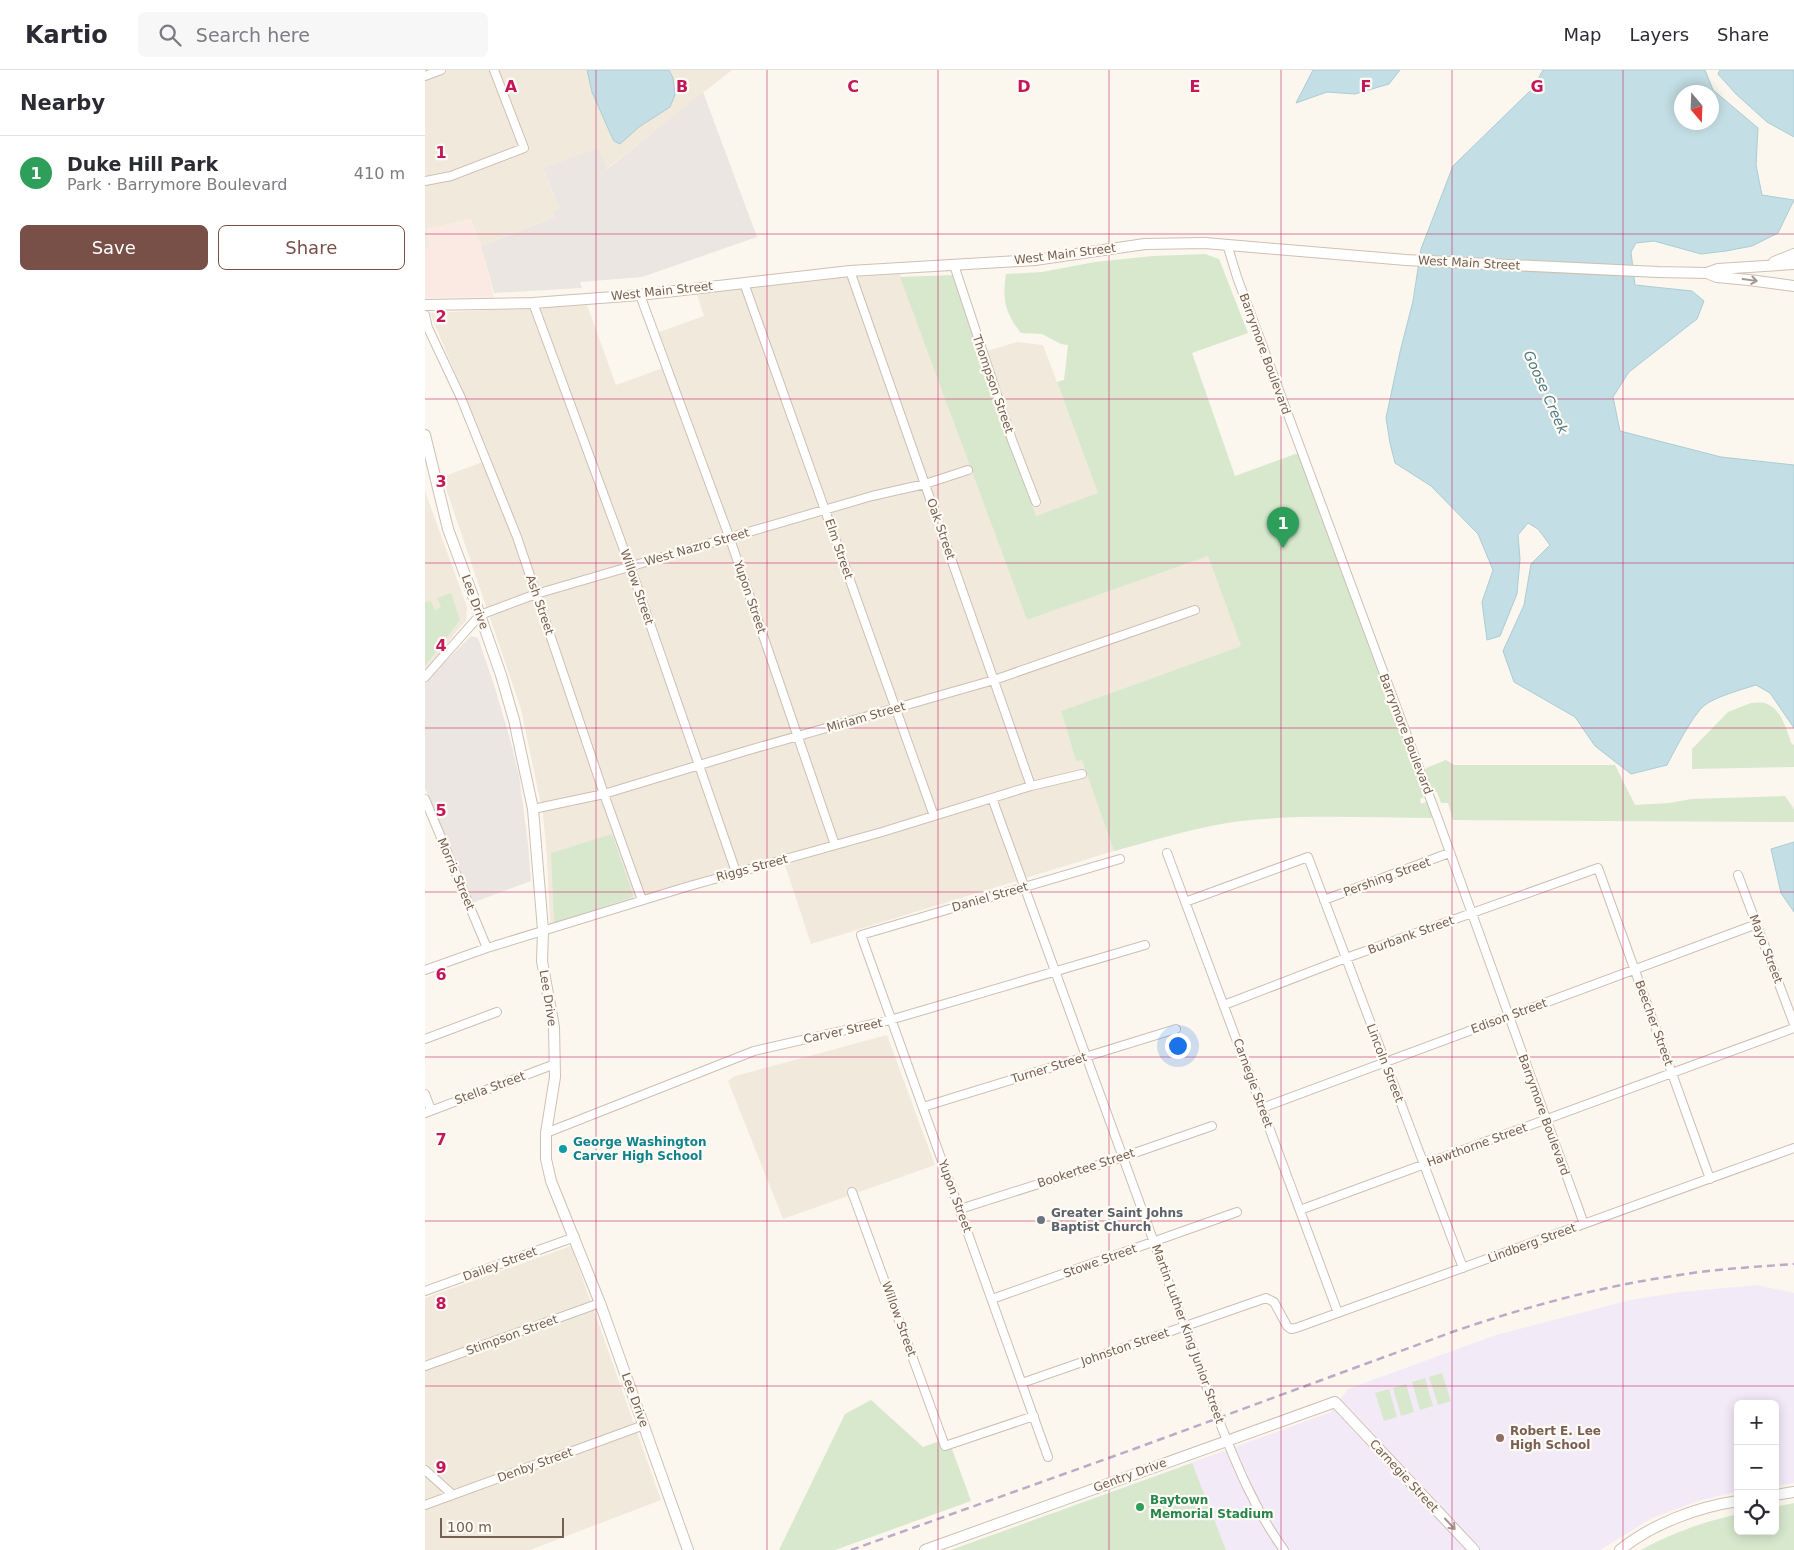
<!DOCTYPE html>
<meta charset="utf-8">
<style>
:root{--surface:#fff;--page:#f7f7f7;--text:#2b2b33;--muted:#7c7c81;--line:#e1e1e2;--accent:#785048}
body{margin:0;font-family:"DejaVu Sans",sans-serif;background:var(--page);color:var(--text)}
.controls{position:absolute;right:15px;bottom:15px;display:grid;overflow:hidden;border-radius:8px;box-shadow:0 2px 12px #0003}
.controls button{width:45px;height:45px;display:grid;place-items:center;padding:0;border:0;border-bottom:1px solid var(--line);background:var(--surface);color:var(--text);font:25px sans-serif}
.compass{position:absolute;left:1249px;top:15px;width:45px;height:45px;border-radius:50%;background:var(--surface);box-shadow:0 2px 12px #0003;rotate:161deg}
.scale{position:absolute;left:15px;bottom:12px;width:124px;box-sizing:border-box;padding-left:5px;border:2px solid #755f52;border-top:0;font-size:14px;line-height:18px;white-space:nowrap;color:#755f52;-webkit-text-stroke:4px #fefaf4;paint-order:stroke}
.you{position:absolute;left:752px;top:975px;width:18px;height:18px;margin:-12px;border:4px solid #fff;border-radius:50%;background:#1a73e8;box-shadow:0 0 0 8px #1a73e833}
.badge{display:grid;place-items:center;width:32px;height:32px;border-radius:50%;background:var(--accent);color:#fff;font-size:16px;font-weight:700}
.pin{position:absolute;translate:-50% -41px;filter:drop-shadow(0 1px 2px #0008)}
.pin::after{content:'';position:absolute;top:26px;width:18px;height:15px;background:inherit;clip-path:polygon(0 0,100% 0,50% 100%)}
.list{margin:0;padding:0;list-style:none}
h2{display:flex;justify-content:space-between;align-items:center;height:65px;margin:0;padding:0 20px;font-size:21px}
h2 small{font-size:16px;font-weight:400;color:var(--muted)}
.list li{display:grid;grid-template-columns:32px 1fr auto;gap:15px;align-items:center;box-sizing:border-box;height:75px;padding:0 20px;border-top:1px solid var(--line)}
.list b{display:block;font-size:19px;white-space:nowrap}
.list p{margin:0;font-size:16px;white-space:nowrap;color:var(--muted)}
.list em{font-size:16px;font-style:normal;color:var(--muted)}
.actions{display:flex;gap:10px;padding:15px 20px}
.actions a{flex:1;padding:11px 0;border:1px solid var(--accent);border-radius:8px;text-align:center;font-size:18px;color:var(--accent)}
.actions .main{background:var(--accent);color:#fff}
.icon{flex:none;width:28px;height:28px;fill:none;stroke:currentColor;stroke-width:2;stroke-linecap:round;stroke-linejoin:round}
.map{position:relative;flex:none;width:1369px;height:1480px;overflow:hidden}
header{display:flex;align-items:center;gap:30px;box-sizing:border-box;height:70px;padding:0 25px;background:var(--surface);border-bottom:1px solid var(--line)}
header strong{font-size:24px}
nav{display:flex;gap:28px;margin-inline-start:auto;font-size:18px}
.search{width:350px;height:45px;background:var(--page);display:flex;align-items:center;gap:12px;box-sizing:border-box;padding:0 18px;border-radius:8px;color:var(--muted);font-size:19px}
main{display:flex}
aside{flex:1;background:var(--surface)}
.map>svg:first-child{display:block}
.residential{fill:#f2e9dd}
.commercial{fill:#faeae3}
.industrial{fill:#ece6e2}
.education{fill:#f3eaf8}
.green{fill:#d7e8cd}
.water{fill:#c3dee4;stroke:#abcdd4;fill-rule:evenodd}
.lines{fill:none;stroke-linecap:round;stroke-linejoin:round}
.street-casing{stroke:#cdbfb4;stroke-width:10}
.secondary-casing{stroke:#cfc0b2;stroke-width:12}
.street{stroke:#fff;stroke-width:8}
.secondary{stroke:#fff;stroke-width:10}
.rail{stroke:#baabc6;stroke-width:2.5;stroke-dasharray:8 5;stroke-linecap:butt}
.oneway{stroke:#a5978f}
.grid{fill:none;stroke:#c2185b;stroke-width:1;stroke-opacity:0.55}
.culture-dot{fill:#0f9aa8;stroke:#fefaf4;stroke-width:2}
.worship-dot{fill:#6b7280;stroke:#fefaf4;stroke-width:2}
.education-dot{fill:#8d6e63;stroke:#fefaf4;stroke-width:2}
.leisure-dot{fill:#2e9e5b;stroke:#fefaf4;stroke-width:2}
.labels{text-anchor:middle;stroke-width:4.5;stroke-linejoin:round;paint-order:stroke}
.street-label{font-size:12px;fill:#755f52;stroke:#fefaf4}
.culture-label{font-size:12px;font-weight:bold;fill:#0d838f;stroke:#fefaf4;text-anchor:start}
.worship-label{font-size:12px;font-weight:bold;fill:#5b616d;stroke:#fefaf4;text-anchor:start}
.education-label{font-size:12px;font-weight:bold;fill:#785e54;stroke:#fefaf4;text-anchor:start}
.leisure-label{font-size:12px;font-weight:bold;fill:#27864d;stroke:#fefaf4;text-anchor:start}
.water-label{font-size:14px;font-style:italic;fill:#4d7b85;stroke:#fefaf4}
.grid-label{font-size:16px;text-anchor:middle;font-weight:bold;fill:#c2185b;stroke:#fefaf4;stroke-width:4.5;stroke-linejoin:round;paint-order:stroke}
</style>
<header>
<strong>Kartio</strong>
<div class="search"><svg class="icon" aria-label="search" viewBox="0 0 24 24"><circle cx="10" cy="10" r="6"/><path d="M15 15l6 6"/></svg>Search here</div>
<nav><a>Map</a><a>Layers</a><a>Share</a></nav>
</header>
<main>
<aside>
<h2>Nearby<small></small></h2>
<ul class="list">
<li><span class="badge" style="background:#2e9e5b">1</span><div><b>Duke Hill Park</b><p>Park · Barrymore Boulevard</p></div><em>410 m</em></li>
</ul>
<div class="actions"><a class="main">Save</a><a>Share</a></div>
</aside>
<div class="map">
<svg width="1369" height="1480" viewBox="0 0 1369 1480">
<rect width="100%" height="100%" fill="#fbf6ee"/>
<!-- residential -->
<path class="residential" d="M0,0H307L181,99H118L134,138L130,147L56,176L46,149L2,159L5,178L0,180Z
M475,204L602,550L783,485L816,576L636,641L651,691L657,689L689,781L386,874L357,786L209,829L125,855L122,788L118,744L96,639L17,407L66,389L5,243L162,235L191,315L246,295L234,262L279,246L272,224L410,208Z
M592,272L618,275L674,424L611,446L555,283Z
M0,421L42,537L41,551L29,564L12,590L0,602Z
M462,965L510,1095L358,1149L303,1011L310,1006Z
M146,1176L236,1430L105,1480H0V1228Z"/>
<!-- commercial -->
<path class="commercial" d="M46,149L56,176L69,227L0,228V180L5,178L2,159Z"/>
<!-- industrial -->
<path class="industrial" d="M278,22L332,167L217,207L155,212L157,218L69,223L56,176L130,147L128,142L134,138L118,98L174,78L182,99Z
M46,566L53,568L70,618L85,669L94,705L103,774L106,811L47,833L0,718V612Z"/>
<!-- education -->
<path class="education" d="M1332,1215L1369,1223V1413L1350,1416V1334H1313V1421L1273,1431L1227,1448L1175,1480H526L906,1342L923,1319L1071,1265L1205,1230L1256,1222Z"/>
<!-- green -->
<path class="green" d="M780,184L794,189L823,263L767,283L810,406L873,383L1000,725L999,727L995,729L996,734L1001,732L1003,734L1008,748C944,748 880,744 816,751C775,756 730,770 689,781L657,690L651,691L636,641L816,576L783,486L602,550L475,207L528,205L611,446L673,423L632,312L639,310L643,275L636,274L617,264L596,263C580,243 577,229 581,204L617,202L670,192L728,186Z
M26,523L35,550L0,596V532L6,531L10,540L16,537L12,528Z
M1326,633C1330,633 1335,632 1339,633C1355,636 1362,660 1366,673L1369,675V697L1267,699V679L1303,642Z
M1021,690L1029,695H1190L1210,735L1244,733L1267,729L1360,726L1369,739V752L1028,750L1023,733H1016L1012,722L1007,721L1000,701L1001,698Z
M187,764L208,825L207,827L131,853L129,852L126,783Z
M1017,1303L1026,1331L1013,1335L1004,1307Z
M1000,1308L1008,1336L995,1340L987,1312Z
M981,1314L989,1342L976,1346L968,1318Z
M964,1319L972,1347L959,1351L950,1323Z
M446,1330L498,1377L512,1372L527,1379L546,1431L410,1480H354L420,1344Z
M767,1393L801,1480H526Z
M1369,1433V1480H1216C1247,1463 1278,1452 1313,1444V1461H1350V1437Z"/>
<!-- water -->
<path class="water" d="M162,0H244L248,8L250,25L245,37L214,57L195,74L189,71L186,65L167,22Z
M888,0H975L964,14L930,24L902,22L871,33Z
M1118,0H1280L1288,20L1333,58L1331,95L1337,125L1369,130L1353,163L1327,176L1301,181L1276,184L1229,171L1211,173L1206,182L1210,215L1267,221L1279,231L1272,249L1204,302L1188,327L1195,361L1296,387L1369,395V658L1345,623L1331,615C1318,619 1290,627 1280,635C1268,644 1250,680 1242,695L1206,704L1170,676L1150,647L1089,612L1078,581L1099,535L1106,494L1125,475L1113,459L1103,453L1093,465L1095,489L1092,524L1075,566L1062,570L1057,532L1068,500L1053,464L1006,416L970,393L965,373L961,348L975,282L988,231L996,179L1008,148L1028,96L1108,18ZM1256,22H1286V52H1256Z
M1295,0H1369V67L1342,52L1311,24L1293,4Z
M1369,772V842L1356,823L1346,779Z"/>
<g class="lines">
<!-- street casing -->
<g class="street-casing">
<path id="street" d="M0,6L16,0
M0,111L26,106L99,78L69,0
M802,174L812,207L1014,752L1159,1154
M529,195L587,370L611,432
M425,201L606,716
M319,213L509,746
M215,225L305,469L410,775
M108,233L205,496L311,802
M0,245L3,258L36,328L92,467L179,724L217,830
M0,607L55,545L111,524L447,426L500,414L543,400
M567,728L793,1348C811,1394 830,1440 859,1480
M0,729L62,878
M108,739L179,724L324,680L569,610L770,540
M742,783L913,1243
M1313,805L1369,954
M899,830L1024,783
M760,832L883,787L1038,1198
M0,900L62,878L261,817L457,762L606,716L657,704
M799,935L921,888L1173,798L1285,1109
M0,969L72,942
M0,1024L6,1040
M498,1037L751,959
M837,1038L1332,854
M0,1043L130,994
M121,1063L329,981L465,950L720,875
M427,1122L520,1376L609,1346
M535,1139L698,1087L787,1056
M875,1140L1369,958
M0,1221L150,1167
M567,1229L812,1142
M0,1296L175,1233
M597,1313L841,1228L849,1232L862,1256L866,1259L871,1258L1369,1078
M623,1387L436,865L695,789
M0,1400L28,1425
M0,1435L219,1355"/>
</g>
<!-- secondary casing -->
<g class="secondary-casing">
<path id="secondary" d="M1349,192L1369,184
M1282,203L1292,207L1324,210L1369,216
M0,235L108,233L215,225L425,201L610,190L720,174L780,173L981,190L1233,202L1282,203L1293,199L1369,194
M0,365L23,459L55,545L76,605L89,650L108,739L118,860L117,891L129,957L130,1007L121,1063V1089L126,1111L175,1233L263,1480
M1350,1425L1369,1422
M500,1480L910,1332L1049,1480
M1195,1480C1227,1454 1272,1437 1313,1431"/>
</g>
<!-- street -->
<use href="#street" class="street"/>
<!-- secondary -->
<use href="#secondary" class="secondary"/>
<!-- rail -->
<path class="rail" d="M426,1480L709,1379L1030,1261C1101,1237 1173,1217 1248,1206C1288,1199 1329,1197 1369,1194"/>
</g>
<!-- one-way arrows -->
<defs><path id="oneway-shaft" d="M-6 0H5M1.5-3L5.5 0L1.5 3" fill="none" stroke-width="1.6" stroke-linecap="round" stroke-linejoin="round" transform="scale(1.25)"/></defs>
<g class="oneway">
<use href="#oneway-shaft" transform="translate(1325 210) rotate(8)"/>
<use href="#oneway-shaft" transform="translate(1025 1454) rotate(47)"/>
</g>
<!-- grid -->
<path class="grid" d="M171,0V1480M342,0V1480M513,0V1480M684,0V1480M856,0V1480M1027,0V1480M1198,0V1480M0,164H1369M0,329H1369M0,493H1369M0,658H1369M0,822H1369M0,987H1369M0,1151H1369M0,1316H1369"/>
<!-- markers -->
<circle class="culture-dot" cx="138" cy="1079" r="5"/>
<circle class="worship-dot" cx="616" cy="1150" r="5"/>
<circle class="education-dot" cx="1075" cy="1368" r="5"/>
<circle class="leisure-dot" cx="715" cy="1437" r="5"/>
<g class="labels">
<!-- street labels -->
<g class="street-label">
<text transform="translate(640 184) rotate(-7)" y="4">West Main Street</text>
<text transform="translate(1044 193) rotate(3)" y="4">West Main Street</text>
<text transform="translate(237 221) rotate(-6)" y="4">West Main Street</text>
<text transform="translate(840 284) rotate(70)" y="4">Barrymore Boulevard</text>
<text transform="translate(568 314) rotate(71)" y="4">Thompson Street</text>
<text transform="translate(516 459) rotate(71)" y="4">Oak Street</text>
<text transform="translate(272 477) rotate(-16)" y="4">West Nazro Street</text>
<text transform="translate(414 479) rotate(71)" y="4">Elm Street</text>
<text transform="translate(212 517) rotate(71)" y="4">Willow Street</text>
<text transform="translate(325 527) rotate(71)" y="4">Yupon Street</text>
<text transform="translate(50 532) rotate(70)" y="4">Lee Drive</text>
<text transform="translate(115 535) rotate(71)" y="4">Ash Street</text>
<text transform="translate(441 647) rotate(-16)" y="4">Miriam Street</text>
<text transform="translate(981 664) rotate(69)" y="4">Barrymore Boulevard</text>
<text transform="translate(327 798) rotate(-15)" y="4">Riggs Street</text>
<text transform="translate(31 804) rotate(67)" y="4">Morris Street</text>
<text transform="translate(962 807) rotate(-20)" y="4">Pershing Street</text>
<text transform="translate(565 827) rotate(-16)" y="4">Daniel Street</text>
<text transform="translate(986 865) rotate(-20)" y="4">Burbank Street</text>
<text transform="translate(1341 879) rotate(69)" y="4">Mayo Street</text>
<text transform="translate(123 928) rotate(81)" y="4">Lee Drive</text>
<text transform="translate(1084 946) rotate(-20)" y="4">Edison Street</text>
<text transform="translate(1229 953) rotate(70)" y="4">Beecher Street</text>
<text transform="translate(418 961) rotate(-12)" y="4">Carver Street</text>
<text transform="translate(960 993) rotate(69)" y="4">Lincoln Street</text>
<text transform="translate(624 998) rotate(-17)" y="4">Turner Street</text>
<text transform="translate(828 1013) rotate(70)" y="4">Carnegie Street</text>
<text transform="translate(65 1018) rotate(-20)" y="4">Stella Street</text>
<text transform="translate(1119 1045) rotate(70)" y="4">Barrymore Boulevard</text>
<text transform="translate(1052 1075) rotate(-20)" y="4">Hawthorne Street</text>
<text transform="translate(661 1098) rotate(-18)" y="4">Bookertee Street</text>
<text transform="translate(530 1126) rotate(70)" y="4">Yupon Street</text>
<text transform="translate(1107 1173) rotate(-20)" y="4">Lindberg Street</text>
<text transform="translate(675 1191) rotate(-20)" y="4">Stowe Street</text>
<text transform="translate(75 1194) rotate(-20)" y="4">Dailey Street</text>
<text transform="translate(474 1249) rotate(70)" y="4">Willow Street</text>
<text transform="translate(763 1264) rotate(70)" y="4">Martin Luther King Junior Street</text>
<text transform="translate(87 1265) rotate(-20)" y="4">Stimpson Street</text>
<text transform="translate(700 1277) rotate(-19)" y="4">Johnston Street</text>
<text transform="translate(210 1330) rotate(70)" y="4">Lee Drive</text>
<text transform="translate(110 1395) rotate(-20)" y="4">Denby Street</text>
<text transform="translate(705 1405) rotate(-20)" y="4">Gentry Drive</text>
<text transform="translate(979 1406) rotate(47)" y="4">Carnegie Street</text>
</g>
<!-- culture labels -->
<g class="culture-label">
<text x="148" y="1076">George Washington<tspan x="148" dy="14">Carver High School</tspan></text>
</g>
<!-- worship labels -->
<g class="worship-label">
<text x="626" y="1147">Greater Saint Johns<tspan x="626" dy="14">Baptist Church</tspan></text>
</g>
<!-- education labels -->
<g class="education-label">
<text x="1085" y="1365">Robert E. Lee<tspan x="1085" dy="14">High School</tspan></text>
</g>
<!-- leisure labels -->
<g class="leisure-label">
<text x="725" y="1434">Baytown<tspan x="725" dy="14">Memorial Stadium</tspan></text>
</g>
<!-- water labels -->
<g class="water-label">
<text transform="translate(1121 322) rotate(66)" y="5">Goose Creek</text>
</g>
</g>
<g class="grid-label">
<text x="86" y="22">A</text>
<text x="257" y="22">B</text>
<text x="428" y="22">C</text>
<text x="599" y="22">D</text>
<text x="770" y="22">E</text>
<text x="941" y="22">F</text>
<text x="1112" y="22">G</text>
<text x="16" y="88">1</text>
<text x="16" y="252">2</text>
<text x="16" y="417">3</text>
<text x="16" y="581">4</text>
<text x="16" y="746">5</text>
<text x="16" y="910">6</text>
<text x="16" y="1075">7</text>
<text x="16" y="1239">8</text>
<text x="16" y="1403">9</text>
</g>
</svg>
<div class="controls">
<button>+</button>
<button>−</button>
<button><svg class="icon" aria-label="locate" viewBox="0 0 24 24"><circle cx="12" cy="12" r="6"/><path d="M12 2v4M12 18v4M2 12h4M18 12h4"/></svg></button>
</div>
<svg class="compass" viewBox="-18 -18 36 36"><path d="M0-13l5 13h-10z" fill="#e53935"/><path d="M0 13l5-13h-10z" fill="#7c7c81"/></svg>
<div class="scale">100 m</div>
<div class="you"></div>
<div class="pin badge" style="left:858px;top:478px;background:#2e9e5b">1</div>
</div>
</main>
